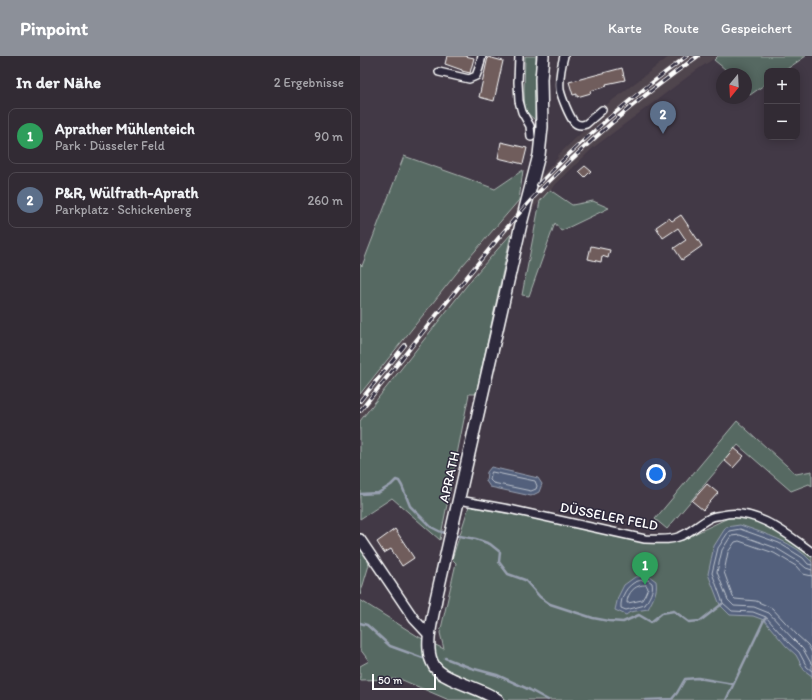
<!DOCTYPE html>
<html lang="de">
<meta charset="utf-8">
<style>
:root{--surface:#322b34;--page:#3d3740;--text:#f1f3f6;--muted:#a8a7ac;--line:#4d474f;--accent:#8c9099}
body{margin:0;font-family:Itim,sans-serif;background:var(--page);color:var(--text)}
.controls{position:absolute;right:12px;top:12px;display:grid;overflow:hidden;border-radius:8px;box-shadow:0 2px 10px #0003}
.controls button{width:36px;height:36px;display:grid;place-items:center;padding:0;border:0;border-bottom:1px solid var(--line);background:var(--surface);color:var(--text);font:20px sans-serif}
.compass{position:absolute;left:356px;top:12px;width:36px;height:36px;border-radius:50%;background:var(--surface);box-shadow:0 2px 10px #0003;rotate:198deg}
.scale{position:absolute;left:12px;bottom:10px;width:64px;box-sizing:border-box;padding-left:4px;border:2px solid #fff;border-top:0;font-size:11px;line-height:14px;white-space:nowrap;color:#fff;-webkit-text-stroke:3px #2f2a3d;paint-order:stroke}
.you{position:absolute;left:296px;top:418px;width:14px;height:14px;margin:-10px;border:3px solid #fff;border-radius:50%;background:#1a73e8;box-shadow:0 0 0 6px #1a73e833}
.badge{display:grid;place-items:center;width:26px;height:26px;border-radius:50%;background:var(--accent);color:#fff;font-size:13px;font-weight:700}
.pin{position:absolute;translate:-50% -33px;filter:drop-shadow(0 1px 2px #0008)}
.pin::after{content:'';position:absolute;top:21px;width:14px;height:12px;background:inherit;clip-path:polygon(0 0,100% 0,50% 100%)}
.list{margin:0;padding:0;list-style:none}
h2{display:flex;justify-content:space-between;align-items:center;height:52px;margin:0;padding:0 16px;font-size:17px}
h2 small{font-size:13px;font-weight:400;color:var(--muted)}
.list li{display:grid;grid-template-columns:26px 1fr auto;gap:12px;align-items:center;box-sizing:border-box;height:56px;margin:0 8px 8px;padding:0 8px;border:1px solid var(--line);border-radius:8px}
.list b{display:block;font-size:15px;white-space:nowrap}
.list p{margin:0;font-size:13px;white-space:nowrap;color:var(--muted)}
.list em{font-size:13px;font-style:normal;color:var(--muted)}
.map{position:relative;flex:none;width:452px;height:644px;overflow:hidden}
header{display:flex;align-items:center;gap:24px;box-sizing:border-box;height:56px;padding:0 20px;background:var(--accent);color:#fff}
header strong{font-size:19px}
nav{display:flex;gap:22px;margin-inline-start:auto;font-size:14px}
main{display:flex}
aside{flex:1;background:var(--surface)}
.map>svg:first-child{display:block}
.built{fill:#50444d}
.green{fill:#566962;stroke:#aab4b0}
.water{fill:#53617c;stroke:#98a0b0}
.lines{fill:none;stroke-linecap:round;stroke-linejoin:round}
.shore{stroke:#bac0cb;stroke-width:1}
.stream{stroke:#98a0b0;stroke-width:2.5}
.building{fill:#6f5d5c;stroke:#fff}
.minor-casing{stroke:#fff;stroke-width:10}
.tertiary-casing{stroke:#fff;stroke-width:12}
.secondary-casing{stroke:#fff;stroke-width:14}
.minor{stroke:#2f2a3d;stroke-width:7}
.tertiary{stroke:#2f2a3d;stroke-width:9}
.secondary{stroke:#2f2a3d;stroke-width:11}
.rail-casing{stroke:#fff;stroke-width:4}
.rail{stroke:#2f2a3d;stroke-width:2.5;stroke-dasharray:8;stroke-linecap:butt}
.labels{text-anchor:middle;stroke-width:3;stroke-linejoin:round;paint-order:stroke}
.street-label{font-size:14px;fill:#fff;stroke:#2f2a3d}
</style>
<header>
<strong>Pinpoint</strong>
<nav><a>Karte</a><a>Route</a><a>Gespeichert</a></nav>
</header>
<main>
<aside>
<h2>In der Nähe<small>2 Ergebnisse</small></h2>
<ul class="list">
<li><span class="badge" style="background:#2e9e5b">1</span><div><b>Aprather Mühlenteich</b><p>Park · Düsseler Feld</p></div><em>90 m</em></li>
<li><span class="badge" style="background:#5c6f8a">2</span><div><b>P&amp;R, Wülfrath-Aprath</b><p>Parkplatz · Schickenberg</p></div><em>260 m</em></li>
</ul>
</aside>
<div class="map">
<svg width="452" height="644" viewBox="0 0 452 644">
<rect width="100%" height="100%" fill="#423946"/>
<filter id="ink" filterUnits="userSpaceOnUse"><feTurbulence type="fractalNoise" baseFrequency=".025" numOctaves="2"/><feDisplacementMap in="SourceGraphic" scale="8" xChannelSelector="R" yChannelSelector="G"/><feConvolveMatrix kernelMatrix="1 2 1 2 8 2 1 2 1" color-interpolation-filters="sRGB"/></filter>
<g filter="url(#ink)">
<!-- built -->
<path class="built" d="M310,0H358L338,13L234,91L190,134L115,219L0,365V338L103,209L159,144L198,102L197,100L235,64L232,60Z"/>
<!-- green -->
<path class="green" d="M165,0H176L175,64L165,55L164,35Z
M358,0H446L424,15H407V27L390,39L386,35V18H371L354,4Z
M44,100L106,122L135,133L163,114L159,144L103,209L0,338V208L2,210Z
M190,134L212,149L233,145L249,152L201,175L195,167L169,240L162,239L180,145Z
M151,178L116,338H109L80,484L32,442L0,463V365L115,219Z
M377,365L436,418L452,415V430L449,428L431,435L378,389L307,473L295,463Z
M109,450H110L128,454L309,486L330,480L368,462L385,459L397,462L452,497V644H89L40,623L0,624V610L9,605L0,593V544L59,581L84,593L80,577L96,507L92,503Z
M0,478L9,509L0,539Z"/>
<!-- water -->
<path class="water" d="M131,411L178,422L182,428L179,436L171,440L130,431L126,425L127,416Z
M380,469C406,478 434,486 452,506V620L444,614L436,599L426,590L404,564L393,560L370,559L360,549L348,518L354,490L366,471Z
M289,520L296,525C298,536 293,543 288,553L270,556L266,559L255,554L258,541L264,529L275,521Z"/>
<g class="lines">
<!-- shore -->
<path class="shore" d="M132,416L175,425L177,430L176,433L171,435L133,427L130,424L131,418Z
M452,509L448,508L443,502L419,487L380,473L369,475L358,492L352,517L363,547L372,555L393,556L406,561L429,587L439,596L447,611L452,615
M452,514L446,512L439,506L416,492L380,479L371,480L362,494L357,516L368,544L374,550L394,551L409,557L433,583L443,593L452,609
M452,520L443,518L436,510L414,497L379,485L375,486L368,496L364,516L373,541L375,543L396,545L412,552L437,579L448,589L452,597
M288,524L292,527C294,535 289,542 285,549L266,554L261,552C260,542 267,528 278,525C281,524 285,524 288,524Z
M286,529L288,532L285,539L282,544L268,547H267C267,540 272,532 279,530C281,529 284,529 286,529Z"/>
<!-- stream -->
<path class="stream" d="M0,438L18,437L31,429L36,424L39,425L42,430L50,450L71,471L81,476L87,477
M94,479L116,483L130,488L140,496L139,506L148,518L165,524L180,541L190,548L233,562L249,565L263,566L279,559L291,566L302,557L314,555L329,566L340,565L362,548
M0,567L7,569L30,590L63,602
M85,602L111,612L137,619L170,634L188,644
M286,644L312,643L317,637L325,623L338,622L373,628
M366,644L404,564L406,562"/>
</g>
<!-- building -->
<path class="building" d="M87,0H105L114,2L110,17L102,15V14L85,8Z
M128,1L143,5L134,45L119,41Z
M262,12L265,24L246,28L247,30L244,31L230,35L231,37L217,41V38L213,39L209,26Z
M141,86L167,92L163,108L138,102Z
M225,110L231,115L225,121L219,115Z
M321,159L342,190L322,204L314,192L326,184L318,172L303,182L296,171L309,162L312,165Z
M231,190L250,194L248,202L242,200L241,206L228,203Z
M374,392L384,400L373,412L364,404Z
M347,428L358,437L343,454L332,445Z
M35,473L54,502L42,510L31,493L24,497L17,486Z"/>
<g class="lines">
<!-- minor casing -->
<g class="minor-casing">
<path id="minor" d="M159,0L158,26L159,45L162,56L170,70L171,81
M204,0C201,11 199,23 200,34C202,42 209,60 214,66C217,69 221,70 226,68L242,54
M79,16L109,23L116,20L119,12L122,0
M99,444L149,453L285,483C297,483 310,485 321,480C331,476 340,467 350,462C353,460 358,460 362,459C395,451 427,478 452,496"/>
</g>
<!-- tertiary casing -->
<g class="tertiary-casing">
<path id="tertiary" d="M0,483L54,563L69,579"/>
</g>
<!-- secondary casing -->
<g class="secondary-casing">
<path id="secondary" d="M138,644C123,634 106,630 90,622C83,619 75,614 72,606C64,589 73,561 76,543L161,168L179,99L182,71L181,23L183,0"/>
</g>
<!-- minor -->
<use href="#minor" class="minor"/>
<!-- tertiary -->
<use href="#tertiary" class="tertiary"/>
<!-- secondary -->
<use href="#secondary" class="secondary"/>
<!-- rail casing -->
<g class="rail-casing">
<path id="rail" d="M178,129C224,81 273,40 327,0
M0,345L45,289
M0,355C31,316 63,276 94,237C119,206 144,174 171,144C221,91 278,42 338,0"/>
</g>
<!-- rail -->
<use href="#rail" class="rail"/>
</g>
</g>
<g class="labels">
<!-- street labels -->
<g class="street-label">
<text transform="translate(89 421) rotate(-77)" y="5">APRATH</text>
<text transform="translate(249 460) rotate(11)" y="5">DÜSSELER FELD</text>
</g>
</g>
</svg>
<div class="controls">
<button>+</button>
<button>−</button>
</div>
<svg class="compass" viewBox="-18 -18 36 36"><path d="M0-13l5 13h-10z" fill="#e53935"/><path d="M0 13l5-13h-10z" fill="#a8a7ac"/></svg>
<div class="scale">50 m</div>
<div class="you"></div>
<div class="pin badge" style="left:285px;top:529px;background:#2e9e5b">1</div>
<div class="pin badge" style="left:303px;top:78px;background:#5c6f8a">2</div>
</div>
</main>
